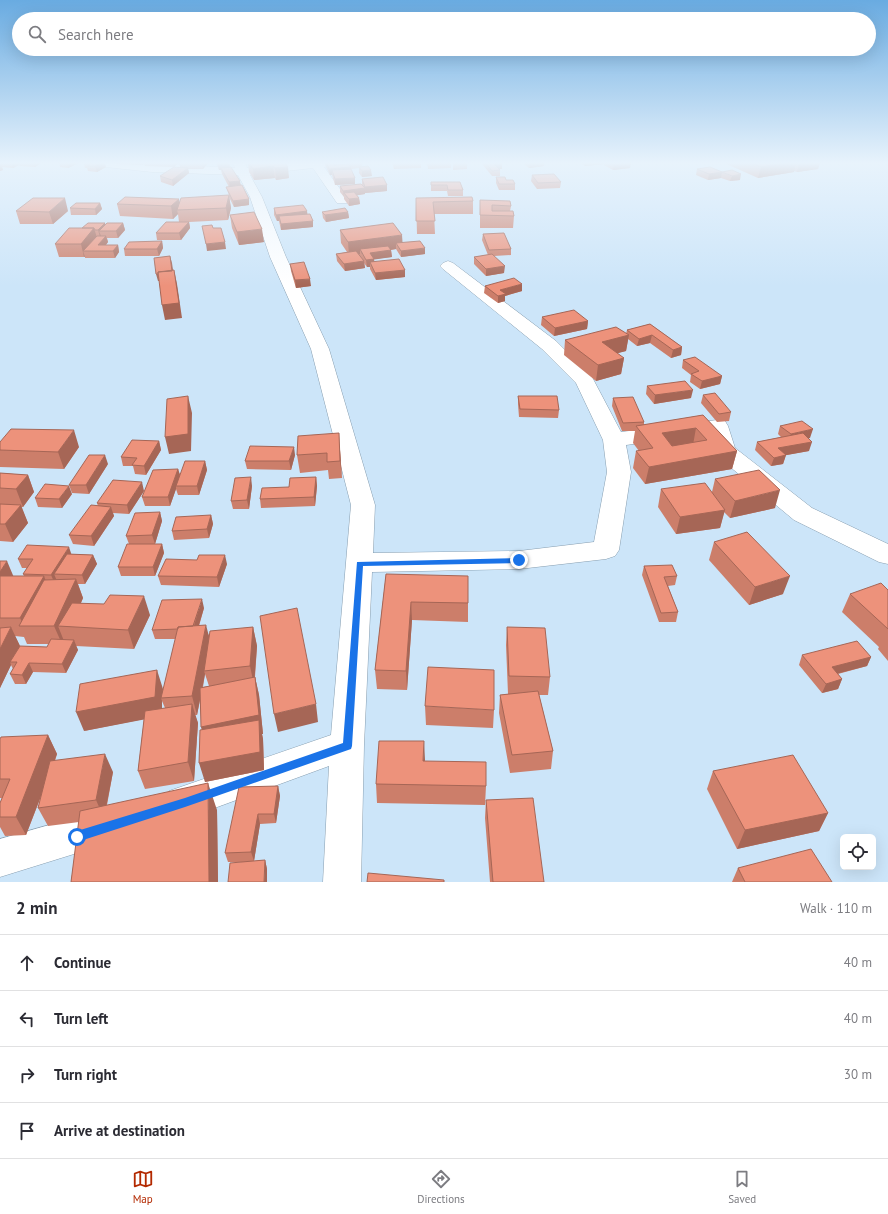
<!DOCTYPE html>
<meta charset="utf-8">
<style>
:root{--surface:#fff;--page:#f2f2f3;--text:#2b2b33;--muted:#7c7c81;--line:#e1e1e2;--accent:#b32900}
body{margin:0;font-family:"PT Sans",sans-serif;background:var(--page);color:var(--text)}
.controls{position:absolute;right:12px;bottom:12px;display:grid;overflow:hidden;border-radius:6px;box-shadow:0 4px 16px #0002}
.controls button{width:36px;height:36px;display:grid;place-items:center;padding:0;border:0;border-bottom:1px solid var(--line);background:var(--surface);color:var(--text);font:20px sans-serif}
.stop{position:absolute;width:12px;height:12px;margin:-9px;border:3px solid #1a73e8;border-radius:50%;background:#fff}
.stop.end{background:#1a73e8;border-color:#fff;box-shadow:0 1px 4px #0008}
.list{margin:0;padding:0;list-style:none}
h2{display:flex;justify-content:space-between;align-items:center;height:52px;margin:0;padding:0 16px;font-size:17px}
h2 small{font-size:13px;font-weight:400;color:var(--muted)}
.list li{display:grid;grid-template-columns:26px 1fr auto;gap:12px;align-items:center;box-sizing:border-box;height:56px;padding:0 16px;border-top:1px solid var(--line)}
.list b{display:block;font-size:15px;white-space:nowrap}
.list em{font-size:13px;font-style:normal;color:var(--muted)}
.icon{flex:none;width:22px;height:22px;fill:none;stroke:currentColor;stroke-width:2;stroke-linecap:round;stroke-linejoin:round}
.map{position:relative;flex:none;width:888px;height:882px;overflow:hidden}
.search{position:absolute;background:var(--surface);box-shadow:0 4px 16px #0002;left:12px;right:12px;top:12px;height:44px;display:flex;align-items:center;gap:10px;box-sizing:border-box;padding:0 14px;border-radius:22px;color:var(--muted);font-size:15px}
.sheet{height:276px;background:var(--surface)}
nav{display:flex;justify-content:space-around;align-items:center;box-sizing:border-box;height:56px;border-top:1px solid var(--line);background:var(--surface);font-size:11px;color:var(--muted)}
nav a{display:grid;justify-items:center;gap:2px}
nav .on{color:var(--accent)}
.map>svg:first-child{display:block}
.lines{fill:none;stroke-linecap:round;stroke-linejoin:round}
.minor-casing{stroke:#879eb0;stroke-width:1}
.minor{fill:#fff;fill-rule:evenodd}
.wall{fill:#cc7e6a;fill-rule:evenodd}
.shaded-wall{fill:#a66656}
.building{fill:#ed927b;stroke:#a66656;fill-rule:evenodd}
.route{fill:#1a73e8}
</style>
<div class="map">
<svg width="888" height="882" viewBox="0 0 888 882">
<rect width="100%" height="100%" fill="#cce5f9"/>
<g class="lines">
<!-- minor casing -->
<g class="minor-casing">
<path id="minor" d="M81,162H128L235,168L233,162H245L247,168L302,162H345L339,165L324,167L348,200L347,203H337L313,168L250,175L262,197L286,257L329,349L375,505L373,553L519,551L594,542L607,472L603,440L576,383L542,349L443,269L440,266L443,263L448,261L453,263L556,341L592,377L621,432L717,420L725,421L728,426L735,448L812,508L888,544V564L879,562L794,520L717,456L714,451L709,434L626,445L631,472L619,550L615,556L606,559L519,569L372,572L364,745L361,882H323L329,766L182,820L169,815L164,803L169,791L331,735L351,505L311,349L270,257L250,197L238,175L152,172L87,165Z
M106,809L119,814L124,827L119,840L0,877V839Z"/>
</g>
<!-- minor -->
<use href="#minor" class="minor"/>
</g>
<!-- wall -->
<path class="wall" d="M0,162H43L35,167L20,166L19,165L13,168L2,167L3,170L0,171Z
M59,162H79V163L68,168L60,167Z
M84,162H104L106,167L97,172L88,171L87,168H85L84,163Z
M115,162H179L174,167L145,166L144,164L143,165L116,164Z
M180,162H209L203,169H188L189,173L173,186L161,182L160,176L180,167L179,163Z
M216,162H229L230,167L241,185L249,205L234,207L229,197L231,208L228,220L189,222L190,228L181,240H157L156,233L179,222L178,214L173,219L120,216L117,204L179,199V203L229,195L226,187H229L222,174L221,170H219Z
M248,162H284L289,178L276,180L275,178L254,180L249,172Z
M325,162H333L334,165L346,164V162H362V167L372,176L362,177L359,173V168L351,169L355,184L335,185L332,175H330L325,165Z
M392,162H421V168L394,169Z
M427,162H451V168L428,169Z
M453,162H467V169L453,170Z
M483,162H502V169H499L500,170V176H492L483,165Z
M522,162H544V166L529,168Z
M579,162H630V168L613,170L604,165V164L585,166Z
M722,162H820L818,169L797,172L794,171V172L758,178Z
M697,169L722,172L721,178L708,180L696,175Z
M722,172L740,180L730,181L721,178Z
M532,175L561,182L560,188L537,189L531,181Z
M496,177L515,184V190H499L496,183Z
M362,179L387,191L365,193V192V194L357,195L359,198L360,204L349,206L344,199V197L340,192V186L362,185Z
M431,182H460L463,190V196H448L447,191H431Z
M416,198L473,201V214H434L435,234H417Z
M480,200L511,206L510,211L514,216L513,228H480Z
M100,203L102,209L96,215H71L70,208Z
M274,208L307,211V214L313,221V227L281,230L279,221H277L274,215Z
M16,211H68L53,224H20Z
M322,212H348L349,218L326,222L323,218Z
M230,215L264,242L239,245L232,228Z
M123,223L125,230L118,238H107L108,242L106,245H118L119,252L115,258H85V256L84,257H59L55,244L82,228L106,224Z
M340,230L403,243L425,254L401,257L396,249L391,250L392,257L374,259V261L405,270V277L376,280L370,269V267H367L364,263L365,268L345,271L337,261L336,254L347,252L341,243Z
M483,234L511,249V255L494,256L504,273L486,276L474,264V257L488,255L482,240Z
M162,241L163,248L159,256H125L124,249Z
M290,264L311,286L296,288L291,271Z
M485,286L522,291L505,296V301L498,303L484,293Z
M542,317L588,321L587,329L554,336L541,325Z
M650,324L682,347L681,355L671,358L650,343L637,346L628,339L626,351L617,353L624,358L621,374L596,381L564,355L565,340L626,334L627,330Z
M683,360L722,376L720,384L700,389L690,382L691,375L682,368Z
M647,386L691,398L654,404L646,394Z
M703,395L731,412L729,421L717,422L701,403Z
M518,396L559,410L558,418L519,417L518,404Z
M613,398L644,422V425L703,415L737,451L732,469L645,484L633,468L636,451H639L633,443L635,431H622L612,406Z
M780,426L810,438H808L809,451L786,455L783,464L771,466L755,450L757,442L781,437L778,434Z
M159,441L161,450L146,475L135,474L133,466H123L121,457Z
M0,442L79,447L64,469L0,467Z
M340,450L342,478L329,479L328,470L300,473L297,455Z
M295,455L291,470L247,469L245,461Z
M205,461L207,470L199,495H178L176,489L170,506H145L142,497L178,469L180,475Z
M108,464L89,494L72,493L69,485Z
M0,473L28,475L34,492L23,507H21L28,523L13,542L0,541Z
M316,477L317,486L315,506L261,508L260,499L289,487Z
M715,479L775,508L730,518L724,512L720,528L676,534L658,507L661,489L712,492Z
M252,486L249,509H233L231,501Z
M144,491L129,514L113,513L114,516L94,546L73,544L69,535L98,506L97,503Z
M72,494L62,508L38,507L35,498Z
M160,512L162,521L155,544H162L164,553L155,576H121L118,567L129,544L126,536Z
M211,515L213,524L209,538L174,540L172,531Z
M714,542L783,594L749,605L709,560Z
M71,554L93,555L97,564L85,584H78L83,598L81,603L150,615L134,649L76,646L78,650L66,673L33,672L26,684H15L10,674L13,669L11,665L0,688V561L13,576H24L23,574L27,568H22L18,559ZM15,636L24,637L27,644H49L47,647L20,646Z
M227,564L219,587L161,585L158,576Z
M644,566L677,576L675,585L668,586L678,612L676,622H659L642,575Z
M386,574L468,603V622L412,620L407,690L377,689L375,670Z
M888,590V661L878,649L879,647L842,612L850,594Z
M204,608L199,626L209,635L253,627L257,646L255,677L259,695L263,734H262L263,739L264,770L205,782L200,700L197,715H195L198,723L194,781L145,789L138,771L144,719L84,731L163,689V692L176,639H155L152,630ZM205,674L209,686L203,687ZM162,701L165,708L162,709Z
M507,627L550,677L548,695H539L553,751L551,769L510,773L499,713L500,695L508,694L506,645Z
M802,655L871,657L867,666L838,674L842,679L838,689L822,693L799,665Z
M425,706L494,710L493,728L426,725Z
M48,735L57,754L55,761L113,772L107,805L217,810L218,882H71L79,822L48,826L38,808L42,794L26,835L5,836L0,827V803L2,798H0V739Z
M425,761L486,786L485,805L377,803L376,784Z
M713,771L828,813L819,831L737,849L707,789Z
M278,786L280,796L276,823L260,824L254,861L265,860L267,869L248,862H228L225,853Z
M486,800L544,882H490L485,818Z
M738,868L832,882H732Z"/>
<!-- shaded-wall -->
<path class="shaded-wall" d="M11,162H18L19,165L13,168Z
M33,162H43L35,167Z
M67,162H79V163L68,168L66,163Z
M103,162H104L106,167L97,172L95,166Z
M173,162H179L174,167Z
M203,162H209L203,169L202,163Z
M530,162H544V166L529,168Z
M585,162H604V164L585,166Z
M790,162H796L794,172L758,178L761,167Z
M799,162H820L818,169L797,172Z
M229,163L230,169L221,168V170H219L218,164Z
M502,163V169H494V164Z
M631,163L630,168L613,170L614,165Z
M1,164L3,170L0,171V165Z
M273,166L275,178L254,180L253,169Z
M288,167L289,178L276,180L275,168Z
M351,167V173L332,170V175H330L329,169Z
M188,168L189,173L173,186L172,180Z
M371,170L372,176L362,177V171Z
M722,172L721,178L708,180L709,174Z
M741,174L740,180L730,181L732,176Z
M355,178V184L335,185V179Z
M240,181L241,187L230,188L229,182Z
M387,185V191L365,193V187Z
M365,188V194L347,197L344,193V197L343,191Z
M229,195L231,208L228,220L226,208Z
M65,198L68,211L53,224L49,212Z
M359,198L360,204L349,206V199Z
M179,199L181,210H177L178,214L173,219L171,206Z
M249,199V205L234,207L233,201Z
M100,203L102,209L96,215L95,209Z
M307,211L308,218L279,216V221H277L276,215Z
M348,212L349,218L326,222L325,215Z
M313,221V227L281,230V224Z
M189,222L190,228L181,240L179,233Z
M105,223L107,230L99,231L101,236L100,237L98,230Z
M123,223L125,230L118,238L116,231Z
M94,228L98,241L83,251L85,257H84L81,244Z
M262,229L264,242L239,245L237,232Z
M402,235L403,249L396,243V249L362,254L360,249V254L349,255L348,242Z
M106,236L108,242L101,251L98,245Z
M162,241L163,248L159,256L157,249Z
M225,242L226,249L207,251L206,244Z
M118,245L119,252L115,258L113,251Z
M425,248V254L401,257V251Z
M391,250L392,257L371,260L370,253Z
M170,256L172,263L175,284L162,281H158L156,274Z
M374,259L375,266L370,262V267H367L366,260Z
M364,261L365,268L345,271L344,264Z
M505,266L504,273L486,276V269Z
M174,270L177,284L182,318L165,320L162,305Z
M405,270V277L376,280L375,273Z
M310,279L311,286L296,288L295,280Z
M522,284V291L505,296V301L498,303V296L500,290Z
M588,321L587,329L554,336L555,328Z
M629,335L626,351L600,358L602,342Z
M652,335L650,343L637,346L639,339Z
M682,347L681,355L671,358L673,350Z
M624,358L621,374L596,381L598,365Z
M722,376L720,384L700,389L702,381Z
M693,390L691,398L654,404L655,395Z
M188,396L192,413L191,451L169,454L165,437Z
M696,428L693,445L658,450L662,433Z
M813,429L810,438L788,443L791,434Z
M74,430L79,447L64,469L58,452Z
M339,433L340,450L342,478L340,461Z
M159,441L161,450L146,475L144,466Z
M812,442L809,451L776,457L778,448Z
M294,447L295,455L291,470L289,461Z
M737,451L732,469L645,484L649,467Z
M105,455L108,464L89,494L86,485Z
M786,455L783,464L771,466L774,458Z
M205,461L207,470L199,495L197,486Z
M178,469L181,478L176,486V489L170,506L168,497Z
M28,475L34,492L23,507L16,489Z
M251,477L252,486L249,509L247,500Z
M316,477L317,486L315,506L314,497Z
M142,482L144,491L129,514L127,505Z
M69,486L72,494L62,508L59,499Z
M780,490L775,508L730,518L735,501Z
M21,505L28,523L13,542L5,524Z
M111,507L114,516L94,546L91,536Z
M725,510L720,528L676,534L680,517Z
M160,512L162,521L155,544L152,535Z
M211,515L213,524L209,538L207,529Z
M162,544L164,553L155,576L153,567Z
M69,547L72,556L54,574L57,581L55,584L51,575Z
M93,555L97,564L85,584L82,575Z
M225,555L227,564L219,587L217,577Z
M7,561L15,580L0,581V572Z
M44,576L51,595L24,626L20,618Z
M790,576L783,594L749,605L755,587Z
M76,579L83,598L70,627L58,626L64,641L62,644L54,626Z
M144,596L150,615L134,649L128,630Z
M202,599L204,608L195,638L193,629Z
M411,602L412,620L407,690L406,671Z
M206,625L211,644L204,671L205,674L197,715L192,696Z
M11,627L20,646L10,662L11,665L0,688V649Z
M253,627L257,646L254,685L250,666Z
M74,640L78,650L66,673L62,664Z
M871,657L867,666L828,676L832,667Z
M29,663L33,672L26,684L22,675Z
M157,670L163,689V698H161L162,701V716L84,731L76,712Z
M255,677L259,695L263,734H262L263,739L264,770L205,782L199,763L207,746L201,727Z
M842,679L838,689L822,693L826,684Z
M192,704L198,723L194,781L188,762Z
M316,704L318,722L278,732L274,714Z
M48,735L57,754L26,835L16,817Z
M424,741L425,760L423,779V761Z
M105,754L113,772L104,818L96,800Z
M208,783L217,810L218,882H209Z
M278,786L280,796L276,823L274,814Z
M828,813L819,831L737,849L745,830Z
M258,814L260,824L254,861L251,852Z
M265,860L267,869V882H264Z"/>
<!-- building -->
<path class="building" d="M84,162H103L95,166H87L91,163H84Z
M180,162H203L202,163H179Z
M217,162H229V163L218,164Z
M249,162H284L288,167L275,168L273,166L253,169Z
M326,162H333L334,165L348,164L351,167L329,169Z
M347,162H362L347,163Z
M428,162H451V163H428Z
M453,162H467V164H453Z
M485,162H502V163L494,164L500,170L492,171Z
M610,162H630L631,163L614,165Z
M750,162H790L761,167Z
M368,166L371,170L362,171L359,167Z
M174,167L188,168L172,180L160,176Z
M231,167L240,181L229,182L221,168Z
M710,167L722,172L709,174L697,169Z
M351,169L355,178L335,179L332,170Z
M732,170L741,174L732,176L722,172Z
M554,174L561,182L538,183L532,175Z
M383,177L387,185L365,187L362,179Z
M496,177H505L506,180H513L515,184H499Z
M431,182H460L463,190H448L447,185H431Z
M361,184L365,188L343,191L340,186Z
M242,185L249,199L233,201L226,187Z
M354,192L359,198L349,199L344,193Z
M229,195L226,208L177,210L181,198Z
M125,197L179,199L171,206L117,204Z
M472,197L473,201L433,202L435,221H416V198Z
M33,198H65L49,212L16,211Z
M480,200L510,201L511,206L492,205V211H513L514,216L480,215Z
M76,203H100L95,209L70,208Z
M303,205L307,211L276,215L274,208Z
M345,208L348,212L325,215L322,212Z
M254,212L262,229L237,232L230,215Z
M310,214L313,221L281,224L279,216Z
M166,222H189L179,233H156Z
M88,223H105L98,230H95L94,228H82Z
M107,223H123L116,231H99Z
M393,223L402,235L348,242L340,230Z
M212,225L213,228H221L225,242L206,244L202,226Z
M69,228H94L81,244H55Z
M504,233L511,249L489,250L483,234Z
M97,236H106L98,245H118L113,251H83Z
M162,241L157,249H124L129,242Z
M420,241L425,248L401,251L396,243Z
M388,246L391,250L370,253L374,259L366,260L360,249Z
M356,251L364,261L344,264L336,254Z
M492,254L505,266L486,269L474,257Z
M170,256L172,271L158,272V274H156L154,258Z
M399,259L405,270L375,273L370,262Z
M304,262L310,279L295,280L290,264Z
M174,270L179,303L162,305L158,272Z
M514,278L522,284L500,290L506,294L498,296L485,286Z
M574,310L588,321L555,328L542,317Z
M650,324L682,347L673,350L652,335L639,339L627,330Z
M616,327L629,335L602,342L624,358L598,365L565,340Z
M695,357L722,376L702,381L691,374L699,371L683,360Z
M685,381L693,390L655,395L647,386Z
M715,393L731,412L719,414L703,395Z
M188,396V434L165,437L167,399Z
M518,396H557L559,410L520,409Z
M633,397L644,422L623,423L613,398Z
M703,415L737,451L649,467L636,451L653,448L636,426ZM696,428L707,440L672,446L662,433Z
M802,421L813,429L791,434L780,426Z
M11,429L74,430L58,452L0,450V442Z
M339,433L340,461L327,462V453L297,455L298,436Z
M803,433L812,442L778,448L786,455L774,458L757,442Z
M132,440L159,441L144,466L132,465L137,458L121,457Z
M250,446L294,447L289,461H245Z
M89,455H105L86,485H69Z
M185,461H205L197,486H176Z
M178,469L168,497H142L153,470Z
M759,470L780,490L735,501L715,479Z
M0,473L28,475L16,489L0,488Z
M251,477L247,500L231,501L235,478Z
M316,477L314,497L260,499L262,488L289,487L290,478Z
M113,480L142,482L127,505L97,503Z
M705,483L725,510L680,517L661,489Z
M45,484L69,486L59,499L35,498Z
M0,504L21,505L5,524H0Z
M91,505L111,507L91,536L69,535Z
M160,512L152,535L126,536L135,513Z
M211,515L207,529L172,531L176,517Z
M747,532L790,576L755,587L714,542Z
M127,544H162L153,567H118Z
M27,545L69,547L51,575L23,574L33,559H18Z
M67,554L93,555L82,575L54,574Z
M199,555H225L217,577L158,576L166,559L197,560Z
M0,561H7L0,572Z
M672,565L677,576L664,577L678,612L661,613L644,566Z
M386,574L468,576V603L411,602L406,671L375,670Z
M0,576H44L20,618H0Z
M76,579L54,626H19L44,580Z
M881,583L888,590V629L850,594Z
M110,595L144,596L128,630L58,626L72,603L104,604Z
M202,599L193,626L178,627V629L152,630L162,600Z
M297,608L316,704L274,714L260,616Z
M206,625L192,696L161,698L178,627Z
M11,627L0,649V628Z
M253,627L250,666L204,671L210,631Z
M507,627L545,628L550,677L509,676Z
M51,639L74,640L62,664L29,663L22,675L10,674L17,662H10L20,646L47,647Z
M857,641L871,657L832,667L842,679L826,684L802,655Z
M428,667L494,670V710L425,706Z
M157,670L155,697L76,712L80,684Z
M255,677L259,715L201,727L200,688Z
M538,691L553,751L512,755L500,695Z
M192,704L188,762L138,771L145,711Z
M259,720L260,752L199,763L200,730Z
M48,735L16,817H0V803L10,779H0V739L1,737Z
M379,741H424L423,761L486,762V786L376,784Z
M105,754L96,800L38,808L50,761Z
M793,755L828,813L745,830L713,771Z
M208,783L209,882H71L80,811Z
M278,786L274,814H258L251,852L225,853L239,787Z
M533,798L544,882H493L486,800Z
M811,849L832,882H745L738,868Z
M265,860L264,882H228L230,863Z
M368,873L444,880V882H367Z"/>
<!-- sky -->
<linearGradient id="sky" x2="0" y2="1"><stop stop-color="#69abe1"/><stop offset="0.57" stop-color="#e8f3fc"/><stop offset="1" stop-color="#e8f3fc" stop-opacity="0"/></linearGradient>
<rect width="888" height="286" fill="url(#sky)"/>
<!-- route -->
<path class="route" d="M519,558L523,560L519,563L363,566L352,746L351,749L185,807L77,842L73,840L71,837L73,833L77,831L185,798L343,743L357,562Z"/>
</svg>
<div class="controls">
<button><svg class="icon" aria-label="locate" viewBox="0 0 24 24"><circle cx="12" cy="12" r="6"/><path d="M12 2v4M12 18v4M2 12h4M18 12h4"/></svg></button>
</div>
<div class="stop" style="left:77px;top:837px"></div>
<div class="stop end" style="left:519px;top:560px"></div>
<div class="search"><svg class="icon" aria-label="search" viewBox="0 0 24 24"><circle cx="10" cy="10" r="6"/><path d="M15 15l6 6"/></svg>Search here</div>
</div>
<section class="sheet">
<h2>2 min<small>Walk · 110 m</small></h2>
<ul class="list">
<li><svg class="icon" aria-label="ahead" viewBox="0 0 24 24"><path d="M12 20V5M6 11l6-6 6 6"/></svg><div><b>Continue</b></div><em>40 m</em></li>
<li><svg class="icon" aria-label="left" viewBox="0 0 24 24"><path d="M17 20v-9H6M10 6l-5 5 5 5"/></svg><div><b>Turn left</b></div><em>40 m</em></li>
<li><svg class="icon" aria-label="right" viewBox="0 0 24 24"><path d="M7 20v-9h11M14 6l5 5-5 5"/></svg><div><b>Turn right</b></div><em>30 m</em></li>
<li><svg class="icon" aria-label="arrive" viewBox="0 0 24 24"><path d="M6 21V4h12l-3 4 3 4H6"/></svg><div><b>Arrive at destination</b></div></li>
</ul>
</section>
<nav>
<a class="on"><svg class="icon" aria-label="map" viewBox="0 0 24 24"><path d="M3 6l6-2 6 2 6-2v14l-6 2-6-2-6 2zM9 4v14M15 6v14"/></svg>Map</a>
<a><svg class="icon" aria-label="directions" viewBox="0 0 24 24"><path d="M12 3l9 9-9 9-9-9zM9 14v-3h6M13 9l2 2-2 2"/></svg>Directions</a>
<a><svg class="icon" aria-label="saved" viewBox="0 0 24 24"><path d="M7 4h10v16l-5-4-5 4z"/></svg>Saved</a>
</nav>
